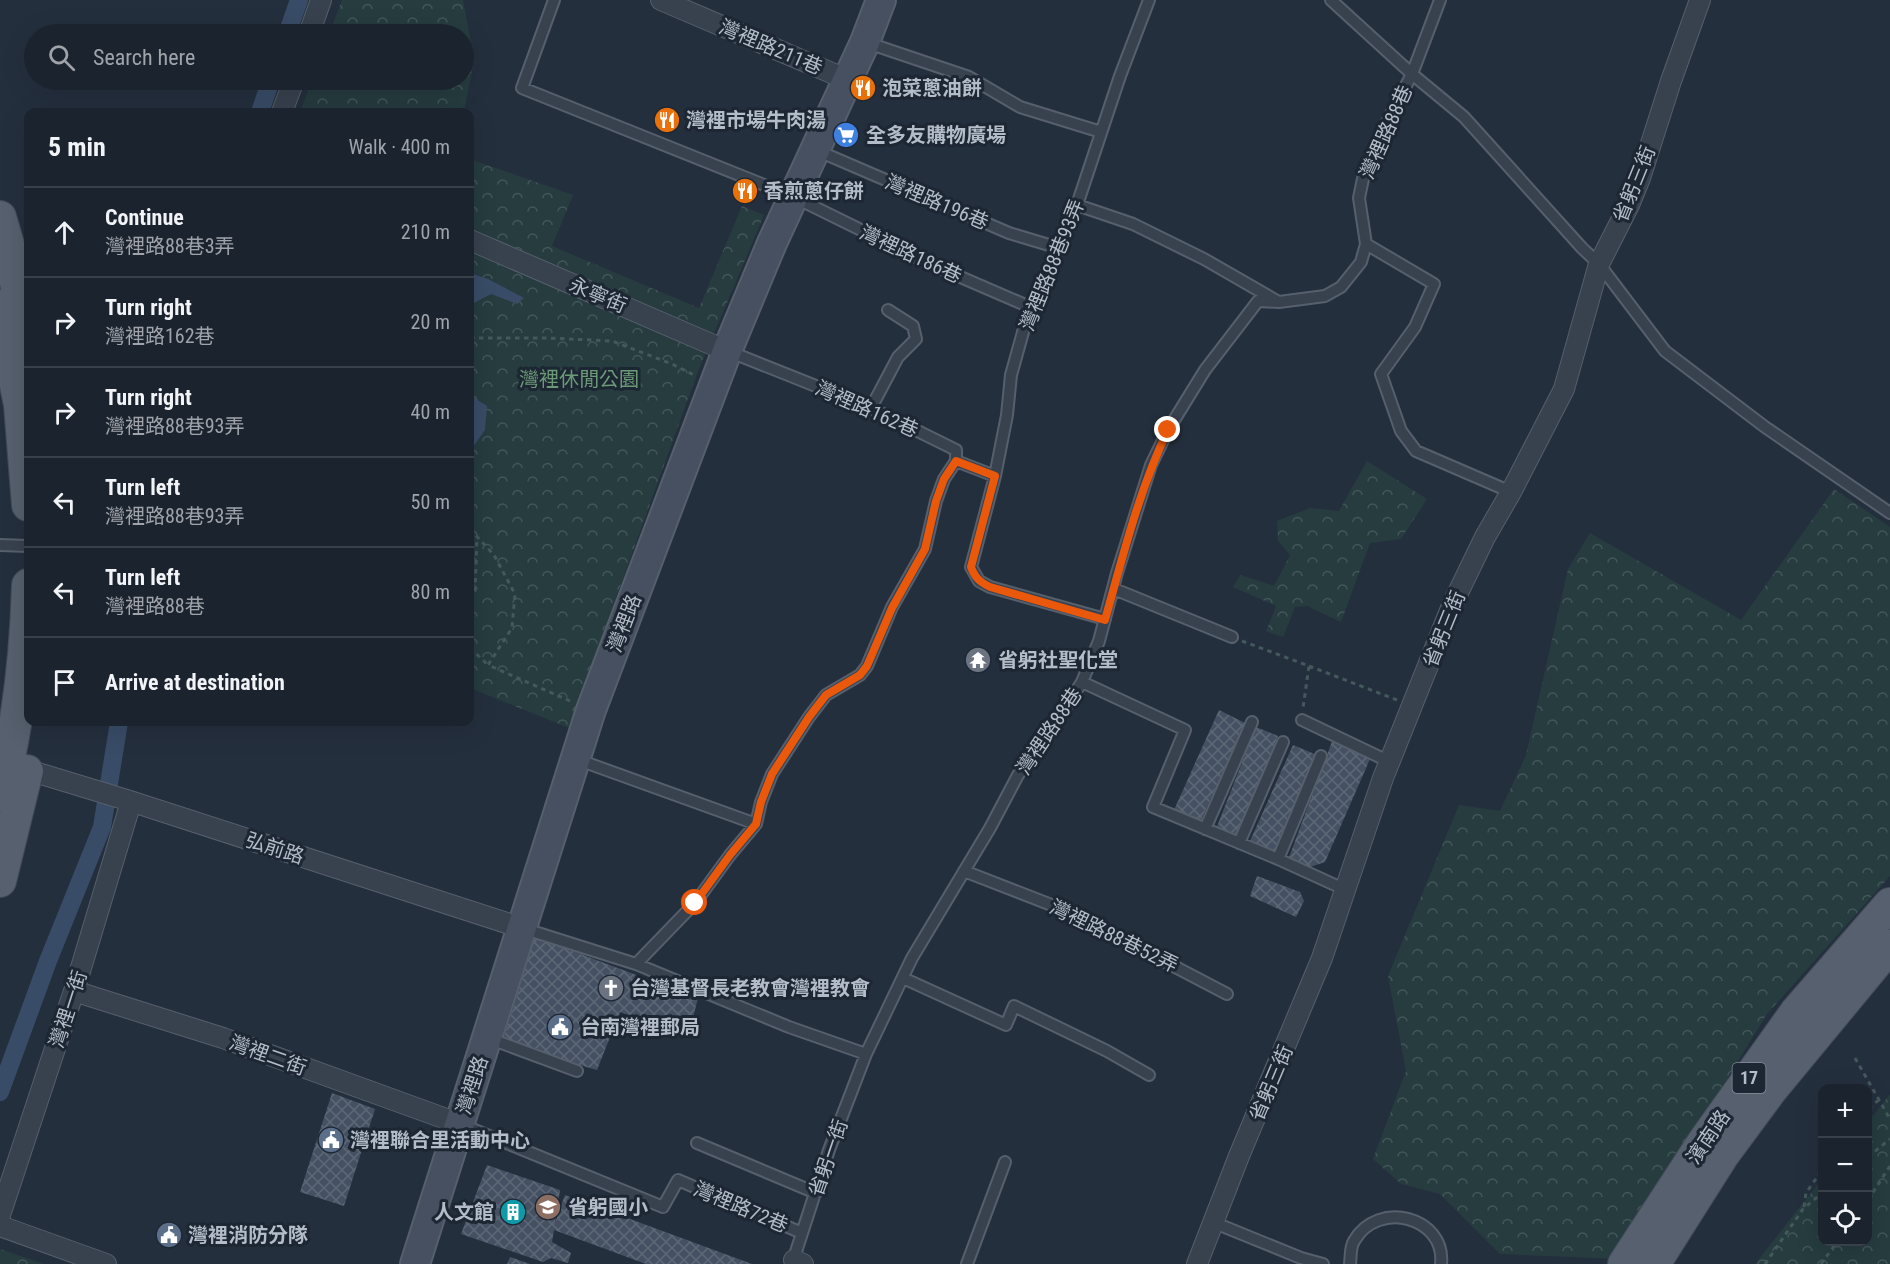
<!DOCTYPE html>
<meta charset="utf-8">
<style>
:root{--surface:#1b232e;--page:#282f3a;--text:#f1f3f6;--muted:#a0a4aa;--line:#39404a}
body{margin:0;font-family:"Roboto Condensed","Noto Sans TC",sans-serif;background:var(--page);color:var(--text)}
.controls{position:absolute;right:18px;bottom:18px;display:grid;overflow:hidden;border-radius:12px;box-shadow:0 6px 24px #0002}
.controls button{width:54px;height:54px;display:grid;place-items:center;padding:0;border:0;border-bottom:2px solid var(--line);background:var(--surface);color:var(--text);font:30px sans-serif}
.stop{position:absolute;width:18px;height:18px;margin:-14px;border:4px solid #ea580c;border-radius:50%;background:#fff}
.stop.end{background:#ea580c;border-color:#fff;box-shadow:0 2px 6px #0008}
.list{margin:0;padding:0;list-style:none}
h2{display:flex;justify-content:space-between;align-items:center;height:78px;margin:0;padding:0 24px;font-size:26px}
h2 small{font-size:20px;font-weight:400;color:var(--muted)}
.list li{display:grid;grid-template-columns:39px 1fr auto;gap:18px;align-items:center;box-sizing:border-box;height:90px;padding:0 24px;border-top:2px solid var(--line)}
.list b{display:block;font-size:22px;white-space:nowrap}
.list p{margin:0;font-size:20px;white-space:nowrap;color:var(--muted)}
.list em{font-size:20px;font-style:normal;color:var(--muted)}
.icon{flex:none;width:33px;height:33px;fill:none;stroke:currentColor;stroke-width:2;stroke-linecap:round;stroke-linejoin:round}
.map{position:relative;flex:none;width:1890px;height:1264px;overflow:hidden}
.search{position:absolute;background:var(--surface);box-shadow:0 6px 24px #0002;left:24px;top:24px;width:450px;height:66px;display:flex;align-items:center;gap:15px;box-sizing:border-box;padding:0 21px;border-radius:33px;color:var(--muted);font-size:22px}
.panel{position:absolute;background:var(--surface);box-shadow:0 6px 24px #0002;left:24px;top:108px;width:450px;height:618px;border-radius:12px}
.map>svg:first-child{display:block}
.forest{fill:url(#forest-crowns)}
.water{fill:#394c67}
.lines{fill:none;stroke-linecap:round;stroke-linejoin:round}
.canal{stroke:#394c67;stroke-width:18}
.building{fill:url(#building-cross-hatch)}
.lane-casing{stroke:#565f6c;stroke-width:14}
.street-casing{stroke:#565f6c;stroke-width:22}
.secondary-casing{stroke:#565f6c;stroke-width:32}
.primary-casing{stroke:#414a57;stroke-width:34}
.path{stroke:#44595c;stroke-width:3;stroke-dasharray:4.5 4.5;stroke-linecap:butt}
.lane{stroke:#38414e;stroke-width:10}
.street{stroke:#38414e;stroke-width:20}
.secondary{stroke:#465061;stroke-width:28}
.primary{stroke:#56606e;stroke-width:32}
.route{stroke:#ea580c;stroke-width:8}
.labels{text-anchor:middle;stroke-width:6;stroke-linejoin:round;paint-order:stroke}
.shield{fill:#1d2633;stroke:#878f9c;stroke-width:1.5}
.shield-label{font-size:18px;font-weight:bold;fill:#b4bcc9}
.street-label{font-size:20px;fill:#b4bcc9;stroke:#1d2633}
.poi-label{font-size:20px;font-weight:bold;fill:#b4bcc9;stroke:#1d2633;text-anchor:start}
.park-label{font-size:20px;fill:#6b9a76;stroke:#1d2633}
</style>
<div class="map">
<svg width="1890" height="1264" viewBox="0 0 1890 1264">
<defs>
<pattern id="forest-crowns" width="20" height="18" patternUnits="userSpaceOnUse" patternTransform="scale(1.5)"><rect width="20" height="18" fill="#263c3f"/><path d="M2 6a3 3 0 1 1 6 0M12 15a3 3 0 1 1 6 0" fill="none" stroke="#435659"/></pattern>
<pattern id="building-cross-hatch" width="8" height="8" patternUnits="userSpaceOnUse" patternTransform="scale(1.5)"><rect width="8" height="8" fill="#455162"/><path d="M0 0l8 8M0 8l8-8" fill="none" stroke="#5d6877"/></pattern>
</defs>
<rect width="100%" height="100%" fill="#242f3e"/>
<!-- forest -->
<path class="forest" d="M342,0H463L474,59L464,112H300L312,80H464V34H329Z
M470,159L573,195L552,246L699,308L742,206L764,215L697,374L569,728L470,688Z
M1367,461L1427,499L1401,539L1370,543L1341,622L1307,606L1295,607L1283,637L1266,631L1276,606L1233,587L1240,575L1274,586L1290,555L1278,541L1277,521L1310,508L1339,511Z
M1834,489L1890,527V876L1767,1014L1616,1259L1500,1254L1440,1194L1401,1184L1373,1159L1406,1071L1388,976L1459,805L1500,811L1526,755L1568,569L1590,533L1741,620Z
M1890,1094V1264H1755L1822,1179V1242H1868V1122Z
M0,1249L44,1264H0Z"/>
<!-- water -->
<path class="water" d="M470,273L488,279L524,298L517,304L491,294L470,305Z
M470,395L487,406L485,430L470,451Z"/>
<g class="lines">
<!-- canal -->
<path class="canal" d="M287,34L299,0
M260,112L271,80
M0,1092L48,961L102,827L119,722"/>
</g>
<!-- building -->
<path class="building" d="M1219,710L1245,723L1201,820L1174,810Z
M1256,727L1278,736L1237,837L1216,829Z
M1333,739L1365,754L1370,759L1325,862L1307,868L1288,860Z
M1293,745L1317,755L1276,852L1250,841Z
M1257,876L1300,892L1304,901L1296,917L1250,896Z
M535,937L698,998L688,1037L620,1012L597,1070L502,1043Z
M332,1093L375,1109L344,1206L300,1192Z
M487,1165L560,1190L555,1223L565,1195L752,1264H646L554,1230L552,1242L571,1253L568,1263L551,1258L543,1262L461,1234Z
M510,1257L530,1264H507Z"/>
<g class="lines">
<!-- lane casing -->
<g class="lane-casing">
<path id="lane" d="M554,0L522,88L794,197L928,263L1030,307
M1331,0L1412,74L1464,117L1582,248L1599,264L1665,351L1765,427L1890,513
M865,42L969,77L1020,107L1101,132
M816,150L1009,233L1059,248
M1077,205L1133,224L1204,259L1277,301
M1366,244L1434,284L1415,327L1381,374L1401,431L1416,451L1511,492
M728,351L871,408L956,450V461L995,476
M871,408L898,357L916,339L913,326L888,310
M0,545L28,546
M1114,589L1232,637
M1105,619L990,587L979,581L971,567L995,476L1007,415L1011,375L1030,307L1059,248L1077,205L1120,76L1149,0
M1082,682L1185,730L1153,807L1278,859L1346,890
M1302,720L1390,762
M576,759L756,824
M1205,829L1252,722
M1239,843L1283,742
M1278,859L1321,756
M964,871L1072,913L1227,994
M522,928L636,964L789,1027L866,1054
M636,964L695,903L730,855L756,824L761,802L772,774L809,717L826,695L860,675L867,666L892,607L925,549L936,501L944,479L956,461
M903,978L1006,1025L1014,1006L1107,1051L1149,1075
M488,1038L577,1071
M460,1124L663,1207L678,1180L802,1233
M697,1143L816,1193
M1215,1223L1301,1258L1323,1264
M792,1264L829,1150L866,1054L912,958L990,828L1018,775L1042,743L1082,682L1099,641L1117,573L1151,465L1168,430L1205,370L1258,301L1279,302L1325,296L1341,287L1361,262L1366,244L1359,198L1364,174L1386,124L1412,74L1440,0
M967,1264L1005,1162
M1350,1264C1351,1257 1350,1247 1354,1241C1378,1199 1446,1217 1441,1264"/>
</g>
<!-- street casing -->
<g class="street-casing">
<path id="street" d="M661,0L848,80
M309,34L321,0
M282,112L294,80
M470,240L727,351
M28,770L130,801L522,928
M74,991L223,1038L460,1124
M0,1215L74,991L131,802
M0,1226L106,1264
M794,1260L803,1264
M1197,1264L1239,1156L1322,958L1383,778L1453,603L1485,537L1511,492L1564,389L1599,264L1629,205L1640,178L1671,81L1700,0"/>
</g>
<!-- secondary casing -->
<g class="secondary-casing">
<path id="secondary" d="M415,1264L591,710L727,351L772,243L865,42L881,0"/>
</g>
<!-- primary casing -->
<g class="primary-casing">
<path id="primary" d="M0,217L9,248L27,336
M0,306L20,405L28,505
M0,796C18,727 26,657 28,585
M0,881L27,771
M1624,1264L1704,1141L1796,1012L1890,904
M1654,1264L1723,1155L1771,1090L1890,946"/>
</g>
<!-- path -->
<path class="path" d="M470,338H548L612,341L672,364L694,375
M470,529L494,555L515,594L512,628L488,665L570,701
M470,599L475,591L477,537
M1242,641L1309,666L1303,708
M470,648L488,665
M1309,666L1397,700
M1855,1058L1890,1119
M1868,1108L1879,1100
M1868,1157L1890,1139
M1868,1200L1890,1166
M1804,1207L1806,1193L1822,1170
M1765,1264L1803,1209L1822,1193
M1821,1264L1837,1242"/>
<!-- lane -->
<use href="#lane" class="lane"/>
<!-- street -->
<use href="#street" class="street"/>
<!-- secondary -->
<use href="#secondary" class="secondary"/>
<!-- primary -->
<use href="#primary" class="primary"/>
</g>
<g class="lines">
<!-- route -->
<path class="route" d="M695,903L730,855L756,824L761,802L772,774L809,717L826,695L860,675L867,666L892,608L925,549L936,501L944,479L956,461L995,476L971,567C975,578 980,582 990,587L1105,620C1123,556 1139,490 1168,430"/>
</g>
<!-- icons -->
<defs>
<g id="restaurant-disc" transform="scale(1.35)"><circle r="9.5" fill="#e8710a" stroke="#1d2633"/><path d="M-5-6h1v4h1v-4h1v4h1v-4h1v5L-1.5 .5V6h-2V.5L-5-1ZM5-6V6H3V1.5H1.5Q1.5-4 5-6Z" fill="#fff"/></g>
<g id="supermarket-disc" transform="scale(1.35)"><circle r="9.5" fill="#3f7fe0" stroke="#1d2633"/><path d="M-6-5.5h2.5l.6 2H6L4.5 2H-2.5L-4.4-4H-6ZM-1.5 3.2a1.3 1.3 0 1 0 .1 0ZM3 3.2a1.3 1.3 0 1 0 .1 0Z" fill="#fff"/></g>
<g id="temple-disc" transform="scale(1.35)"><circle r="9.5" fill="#6b7280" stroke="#1d2633"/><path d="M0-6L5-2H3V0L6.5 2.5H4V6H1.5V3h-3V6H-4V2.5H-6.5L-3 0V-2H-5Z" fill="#fff"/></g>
<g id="church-disc" transform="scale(1.35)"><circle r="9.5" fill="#6b7280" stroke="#1d2633"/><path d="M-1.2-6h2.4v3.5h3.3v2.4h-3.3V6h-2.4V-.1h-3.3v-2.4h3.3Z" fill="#fff"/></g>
<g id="civic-disc" transform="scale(1.35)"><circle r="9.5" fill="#5c6f8a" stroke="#1d2633"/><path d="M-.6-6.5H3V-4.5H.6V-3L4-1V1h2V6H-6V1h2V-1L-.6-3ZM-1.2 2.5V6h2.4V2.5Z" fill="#fff"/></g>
<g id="school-disc" transform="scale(1.35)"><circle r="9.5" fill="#8d6e63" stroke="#1d2633"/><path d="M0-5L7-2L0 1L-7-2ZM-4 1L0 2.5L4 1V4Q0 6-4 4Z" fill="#fff"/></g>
<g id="building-disc" transform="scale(1.35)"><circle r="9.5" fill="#0f9aa8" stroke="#1d2633"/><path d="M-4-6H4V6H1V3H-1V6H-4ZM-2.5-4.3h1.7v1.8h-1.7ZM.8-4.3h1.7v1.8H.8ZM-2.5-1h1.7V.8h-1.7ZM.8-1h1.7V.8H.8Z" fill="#fff"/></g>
</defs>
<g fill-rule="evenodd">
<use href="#restaurant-disc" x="863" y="88"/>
<use href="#restaurant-disc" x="667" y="120"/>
<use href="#supermarket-disc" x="846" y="135"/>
<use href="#restaurant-disc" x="745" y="191"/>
<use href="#temple-disc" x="978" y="660"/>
<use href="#church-disc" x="611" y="988"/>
<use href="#civic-disc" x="560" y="1027"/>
<use href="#civic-disc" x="331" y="1140"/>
<use href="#school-disc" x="548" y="1207"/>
<use href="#building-disc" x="513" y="1212"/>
<use href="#civic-disc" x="169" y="1235"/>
</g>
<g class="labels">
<!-- shield labels -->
<rect class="shield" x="1732.5" y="1063" width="33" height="30" rx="4.5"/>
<g class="shield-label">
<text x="1749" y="1084">17</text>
</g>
<!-- street labels -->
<g class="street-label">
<text transform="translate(771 47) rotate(23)" y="7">灣裡路211巷</text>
<text transform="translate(1386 132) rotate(-66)" y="7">灣裡路88巷</text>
<text transform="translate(1634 184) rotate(-68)" y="7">省躬三街</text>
<text transform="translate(937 202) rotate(23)" y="7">灣裡路196巷</text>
<text transform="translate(911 254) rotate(25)" y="7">灣裡路186巷</text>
<text transform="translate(1052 265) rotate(-68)" y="7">灣裡路88巷93弄</text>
<text transform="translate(598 295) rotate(23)" y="7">永寧街</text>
<text transform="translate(867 409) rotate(24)" y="7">灣裡路162巷</text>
<text transform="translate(624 623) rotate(-69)" y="7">灣裡路</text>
<text transform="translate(1444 629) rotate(-68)" y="7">省躬三街</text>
<text transform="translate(1049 731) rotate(-56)" y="7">灣裡路88巷</text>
<text transform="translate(275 848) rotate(18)" y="7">弘前路</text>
<text transform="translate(1114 936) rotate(26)" y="7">灣裡路88巷52弄</text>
<text transform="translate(68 1009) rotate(-72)" y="7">灣裡一街</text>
<text transform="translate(268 1055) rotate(20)" y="7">灣裡二街</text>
<text transform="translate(1271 1083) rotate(-67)" y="7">省躬三街</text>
<text transform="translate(472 1085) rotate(-72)" y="7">灣裡路</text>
<text transform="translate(1708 1137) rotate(-56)" y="7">濱南路</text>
<text transform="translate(828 1158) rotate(-71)" y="7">省躬一街</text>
<text transform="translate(741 1207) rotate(23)" y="7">灣裡路72巷</text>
</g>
<!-- poi labels -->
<g class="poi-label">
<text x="882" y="95">泡菜蔥油餅</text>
<text x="686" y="127">灣裡市場牛肉湯</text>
<text x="866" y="142">全多友購物廣場</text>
<text x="764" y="198">香煎蔥仔餅</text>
<text x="998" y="667">省躬社聖化堂</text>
<text x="630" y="995">台灣基督長老教會灣裡教會</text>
<text x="580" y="1034">台南灣裡郵局</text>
<text x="350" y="1147">灣裡聯合里活動中心</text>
<text x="568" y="1214">省躬國小</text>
<text x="494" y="1219" text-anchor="end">人文館</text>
<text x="188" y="1242">灣裡消防分隊</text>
</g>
<!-- park labels -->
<g class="park-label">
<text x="579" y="386">灣裡休閒公園</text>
</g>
</g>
</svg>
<div class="controls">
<button>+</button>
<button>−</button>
<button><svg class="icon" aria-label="locate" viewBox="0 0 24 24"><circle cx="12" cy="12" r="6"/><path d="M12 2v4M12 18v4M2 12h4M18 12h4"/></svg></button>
</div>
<div class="stop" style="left:695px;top:903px"></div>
<div class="stop end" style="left:1168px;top:430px"></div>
<div class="search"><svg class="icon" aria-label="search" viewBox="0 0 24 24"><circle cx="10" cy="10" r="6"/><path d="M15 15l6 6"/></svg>Search here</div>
<section class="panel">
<h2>5 min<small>Walk · 400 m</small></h2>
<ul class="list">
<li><svg class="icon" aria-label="ahead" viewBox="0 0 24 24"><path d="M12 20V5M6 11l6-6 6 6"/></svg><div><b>Continue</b><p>灣裡路88巷3弄</p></div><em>210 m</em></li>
<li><svg class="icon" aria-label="right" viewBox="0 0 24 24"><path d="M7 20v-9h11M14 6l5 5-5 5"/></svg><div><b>Turn right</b><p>灣裡路162巷</p></div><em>20 m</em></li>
<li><svg class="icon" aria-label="right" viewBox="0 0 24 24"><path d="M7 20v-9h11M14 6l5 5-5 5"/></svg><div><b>Turn right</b><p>灣裡路88巷93弄</p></div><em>40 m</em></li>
<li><svg class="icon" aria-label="left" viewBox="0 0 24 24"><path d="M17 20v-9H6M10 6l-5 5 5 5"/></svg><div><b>Turn left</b><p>灣裡路88巷93弄</p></div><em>50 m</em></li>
<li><svg class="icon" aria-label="left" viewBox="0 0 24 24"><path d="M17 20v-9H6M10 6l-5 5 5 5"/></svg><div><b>Turn left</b><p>灣裡路88巷</p></div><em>80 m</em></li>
<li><svg class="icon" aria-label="arrive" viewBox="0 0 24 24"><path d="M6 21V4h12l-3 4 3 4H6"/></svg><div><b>Arrive at destination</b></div></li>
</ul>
</section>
</div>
